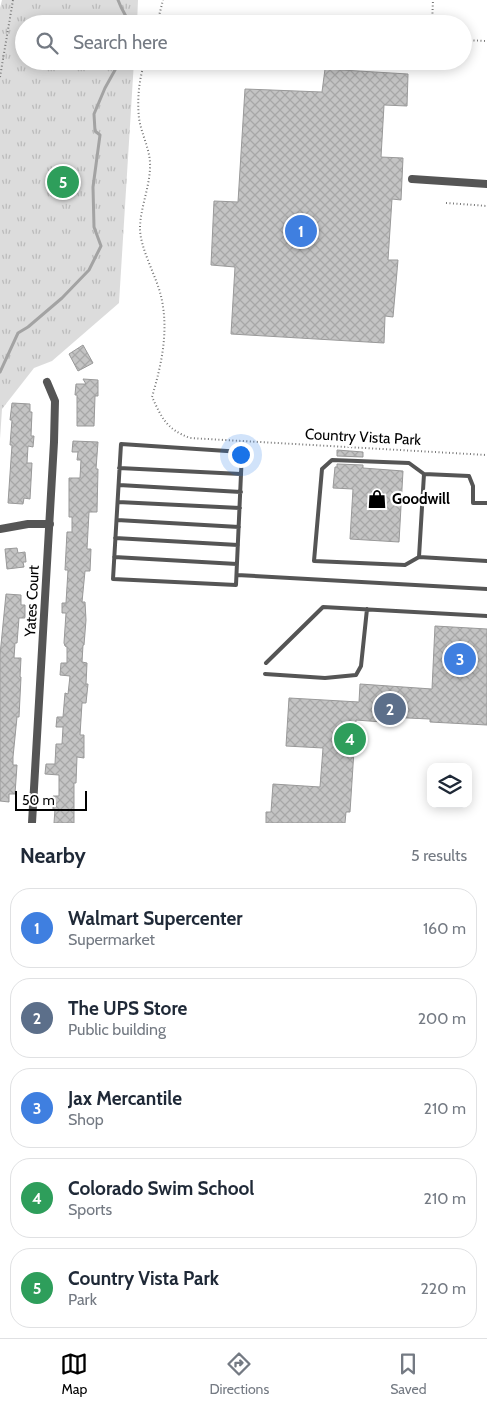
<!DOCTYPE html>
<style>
:root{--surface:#fff;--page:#f6f6f7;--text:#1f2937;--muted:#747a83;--line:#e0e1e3;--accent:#000}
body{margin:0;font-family:Cabin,sans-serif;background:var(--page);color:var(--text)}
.controls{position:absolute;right:15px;bottom:15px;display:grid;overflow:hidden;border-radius:10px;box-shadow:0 2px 12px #0003}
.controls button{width:45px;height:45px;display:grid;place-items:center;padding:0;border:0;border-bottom:1px solid var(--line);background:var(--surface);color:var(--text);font:25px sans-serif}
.scale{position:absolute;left:15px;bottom:12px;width:72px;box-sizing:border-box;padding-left:5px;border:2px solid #000;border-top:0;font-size:14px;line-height:18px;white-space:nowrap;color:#000;-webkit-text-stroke:4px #fff;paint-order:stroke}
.you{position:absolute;left:240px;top:454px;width:18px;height:18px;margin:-12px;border:4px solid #fff;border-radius:50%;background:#1a73e8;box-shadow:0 0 0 8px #1a73e833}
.badge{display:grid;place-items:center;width:32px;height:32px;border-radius:50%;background:var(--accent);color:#fff;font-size:16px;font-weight:700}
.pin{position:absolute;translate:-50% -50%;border:2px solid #fff;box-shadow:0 1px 5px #0006}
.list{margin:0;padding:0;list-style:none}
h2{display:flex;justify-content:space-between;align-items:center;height:65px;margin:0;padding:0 20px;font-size:21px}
h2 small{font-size:16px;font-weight:400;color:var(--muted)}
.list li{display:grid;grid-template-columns:32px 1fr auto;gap:15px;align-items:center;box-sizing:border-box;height:80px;margin:0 10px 10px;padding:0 10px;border:1px solid var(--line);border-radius:20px}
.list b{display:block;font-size:19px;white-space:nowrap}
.list p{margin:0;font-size:16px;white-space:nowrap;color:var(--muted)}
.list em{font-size:16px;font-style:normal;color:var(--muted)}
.icon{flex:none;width:28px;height:28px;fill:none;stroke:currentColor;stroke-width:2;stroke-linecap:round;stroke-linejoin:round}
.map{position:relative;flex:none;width:487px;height:823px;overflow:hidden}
.search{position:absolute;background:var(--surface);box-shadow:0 2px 12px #0003;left:15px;right:15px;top:15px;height:55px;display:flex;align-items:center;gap:12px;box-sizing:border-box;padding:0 18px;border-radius:28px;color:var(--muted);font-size:19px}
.sheet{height:515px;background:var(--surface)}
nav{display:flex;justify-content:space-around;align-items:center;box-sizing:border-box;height:70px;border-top:1px solid var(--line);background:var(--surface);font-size:14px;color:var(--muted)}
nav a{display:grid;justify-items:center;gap:2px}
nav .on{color:var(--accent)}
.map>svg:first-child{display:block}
.grass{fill:url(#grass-tufts)}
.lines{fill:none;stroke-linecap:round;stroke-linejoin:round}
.stream{stroke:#a3a3a3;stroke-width:3}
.building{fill:url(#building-cross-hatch);stroke:#999}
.path{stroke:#777;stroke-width:2;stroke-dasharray:1 2.5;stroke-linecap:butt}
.lane{stroke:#555;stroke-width:4}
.street{stroke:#555;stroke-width:8}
.labels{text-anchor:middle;stroke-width:4.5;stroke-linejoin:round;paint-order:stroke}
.street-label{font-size:15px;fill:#000;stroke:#fff}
.poi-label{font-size:15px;font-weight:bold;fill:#000;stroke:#fff;text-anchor:start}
</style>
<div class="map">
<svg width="487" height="823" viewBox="0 0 487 823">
<defs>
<pattern id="grass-tufts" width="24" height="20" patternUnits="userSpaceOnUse" patternTransform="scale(1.25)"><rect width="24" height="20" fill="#dcdcdc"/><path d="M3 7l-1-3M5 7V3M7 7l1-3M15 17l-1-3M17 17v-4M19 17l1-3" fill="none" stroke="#bbb"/></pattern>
<pattern id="building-cross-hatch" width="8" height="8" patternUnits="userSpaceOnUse" patternTransform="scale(1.25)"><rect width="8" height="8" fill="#c4c4c4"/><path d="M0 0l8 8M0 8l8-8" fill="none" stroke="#a7a7a7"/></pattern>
</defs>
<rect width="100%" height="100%" fill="#fff"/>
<!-- grass -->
<path class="grass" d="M2,0H138L137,24H24V61H134L119,303L52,361L34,368L2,409L0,439V8Z"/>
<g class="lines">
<!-- stream -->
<path class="stream" d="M118,0L121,7L130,24
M0,372L18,333L28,327L62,298L89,270L101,246L94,227L93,187L100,135L95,131L94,114L105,88L120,61"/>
</g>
<!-- building -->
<path class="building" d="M325,69L408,74L407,106L384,105L381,157L403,158L401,200L392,199L388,260H398L393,317L385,316L384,343L231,334L235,267L211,265L214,201L238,202L245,89L322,92Z
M83,345L93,363L78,371L69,354Z
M83,379L98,380V396H95L94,426H77V395H75L76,384H86Z
M12,403L30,404V412H32L31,436H34L33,447L28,446L27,463H32L30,499L24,498L23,504L8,503L12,445H10L12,420H10Z
M73,441L98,442L96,469H98L97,512H89L87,549H91L90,571H85L82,602H85L86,620L84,645H83L82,662L87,663L86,684H88L86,703H82L80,735H84V758L77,757L76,783H74V823H54L55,809H53V796H59V775L45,774L46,764H55L56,744H62L63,727H56L57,717H63L65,693L68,694L70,676L60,675L61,663H67V647L65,646L64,643L66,613H62V603H66L68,570H65L67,532H72V517H69V478H80L81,460H77L78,452H72Z
M337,450L363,452V457L337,456Z
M337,464L363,465V468L403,471L399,542L350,539L353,489L333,488L335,467H337Z
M17,548L18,553L25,552L26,562H23L24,567L7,569L5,549Z
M6,594L21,595V605H25V618H19L17,643H15L14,658H21L20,677H21L19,717H17L13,757V765H17L15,794H9V802L0,801V655Z
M435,626L487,629V725L430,722V719L386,717H382V722L356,720L350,812H346L345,823H266V812H271L273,784L320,787L323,748L286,746L289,698L359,702L360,684L432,689Z"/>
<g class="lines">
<!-- path -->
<path class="path" d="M157,24L163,0
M432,24L433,0
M463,40L487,41
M145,61C139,79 137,99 139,118C141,133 149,147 150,162C151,184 141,205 140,226C139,247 156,275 161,296C169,330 162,363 152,397C162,418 166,429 190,438L487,455
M0,77L13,0
M446,203L487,206"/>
<!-- lane -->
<path class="lane" d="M121,444L242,452L236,585L113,579Z
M119,468L241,474
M119,485L241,492
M118,502L240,508
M487,503H473V486L469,476L424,474L419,557L487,561
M117,520L239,527
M115,538L238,545
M114,557L237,564
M419,557L405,565L314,561L322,469L332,460L409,463L424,474
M237,575L487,589
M266,663L323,607L487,616
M265,674L325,678L356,675L361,666L367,609"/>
<!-- street -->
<path class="street" d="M412,179L487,184
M0,529L28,524H50
M32,823L54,442L55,401L47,382"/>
</g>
<!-- icons -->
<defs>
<g id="shop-bare" transform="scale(1.5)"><path d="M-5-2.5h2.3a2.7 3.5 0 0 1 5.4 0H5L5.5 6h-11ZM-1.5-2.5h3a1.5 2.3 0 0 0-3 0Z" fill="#000" stroke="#fff" stroke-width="2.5" paint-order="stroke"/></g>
</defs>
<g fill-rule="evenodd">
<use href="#shop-bare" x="377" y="499"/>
</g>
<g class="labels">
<!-- street labels -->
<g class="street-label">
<text transform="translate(363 437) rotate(3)" y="5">Country Vista Park</text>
<text transform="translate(32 601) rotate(-87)" y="5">Yates Court</text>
</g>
<!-- poi labels -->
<g class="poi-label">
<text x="392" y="504">Goodwill</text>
</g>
</g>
</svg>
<div class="controls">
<button><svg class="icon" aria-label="layers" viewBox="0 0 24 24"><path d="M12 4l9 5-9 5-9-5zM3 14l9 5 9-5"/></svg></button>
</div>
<div class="scale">50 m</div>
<div class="you"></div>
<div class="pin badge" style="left:301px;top:231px;background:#3f7fe0">1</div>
<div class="pin badge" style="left:390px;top:709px;background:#5c6f8a">2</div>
<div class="pin badge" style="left:460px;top:659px;background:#3f7fe0">3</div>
<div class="pin badge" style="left:350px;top:739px;background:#2e9e5b">4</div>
<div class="pin badge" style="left:63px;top:182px;background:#2e9e5b">5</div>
<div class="search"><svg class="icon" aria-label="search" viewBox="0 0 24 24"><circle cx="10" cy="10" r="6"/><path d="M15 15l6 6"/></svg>Search here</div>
</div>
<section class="sheet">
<h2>Nearby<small>5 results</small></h2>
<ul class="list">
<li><span class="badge" style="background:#3f7fe0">1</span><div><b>Walmart Supercenter</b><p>Supermarket</p></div><em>160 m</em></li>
<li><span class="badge" style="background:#5c6f8a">2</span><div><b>The UPS Store</b><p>Public building</p></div><em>200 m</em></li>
<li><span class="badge" style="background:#3f7fe0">3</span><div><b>Jax Mercantile</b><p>Shop</p></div><em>210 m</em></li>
<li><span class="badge" style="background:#2e9e5b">4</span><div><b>Colorado Swim School</b><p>Sports</p></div><em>210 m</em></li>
<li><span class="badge" style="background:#2e9e5b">5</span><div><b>Country Vista Park</b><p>Park</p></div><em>220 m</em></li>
</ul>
</section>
<nav>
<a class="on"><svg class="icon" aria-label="map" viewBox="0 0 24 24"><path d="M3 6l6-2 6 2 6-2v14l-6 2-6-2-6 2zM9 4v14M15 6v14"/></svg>Map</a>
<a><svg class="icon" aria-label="directions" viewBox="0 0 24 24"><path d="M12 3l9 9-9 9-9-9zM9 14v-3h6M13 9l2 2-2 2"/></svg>Directions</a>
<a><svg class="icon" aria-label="saved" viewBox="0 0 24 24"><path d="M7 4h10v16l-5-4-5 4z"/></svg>Saved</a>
</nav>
